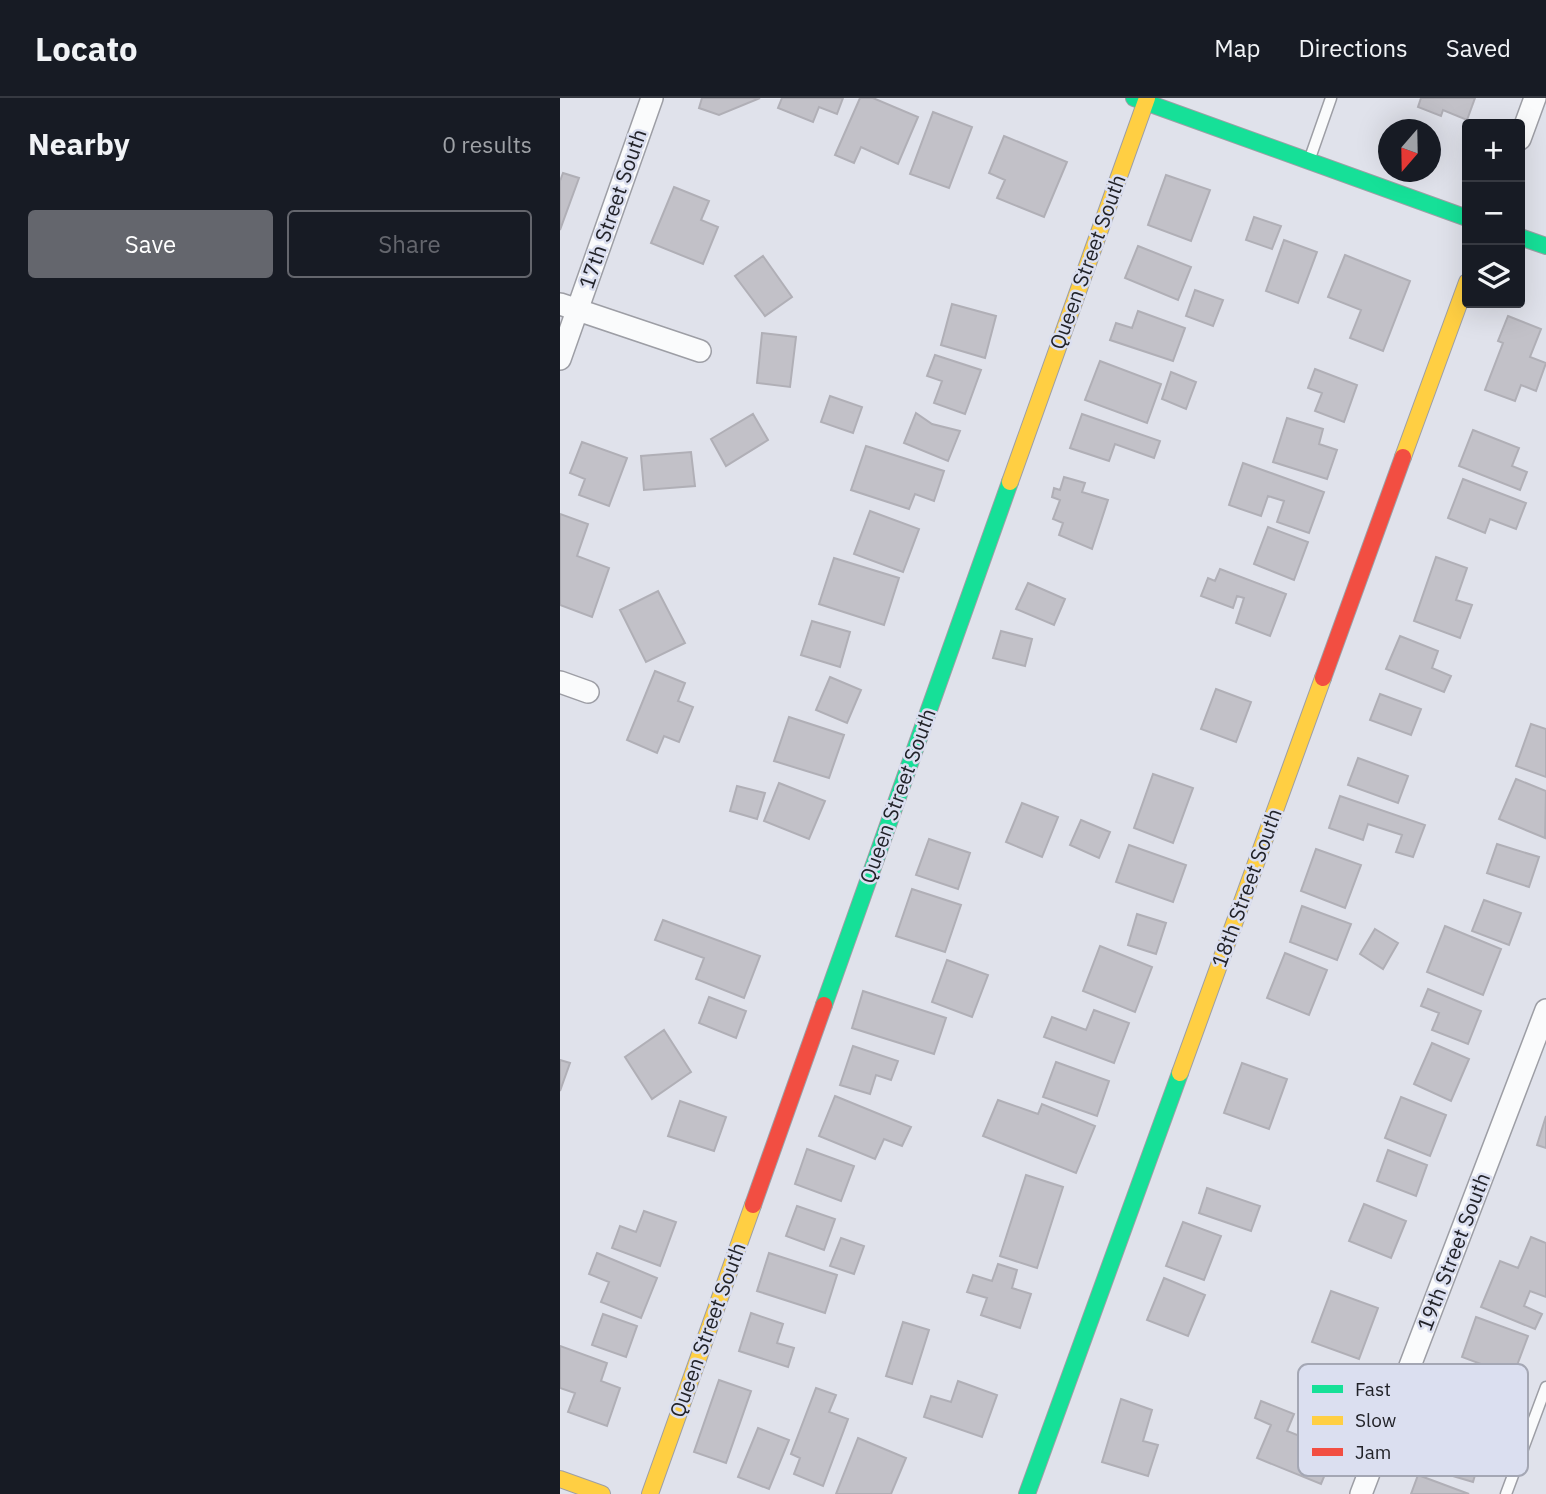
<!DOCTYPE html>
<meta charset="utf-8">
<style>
:root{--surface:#171b24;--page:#242831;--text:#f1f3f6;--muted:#9ea1a6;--line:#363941;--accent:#64666d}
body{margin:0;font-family:"IBM Plex Sans",sans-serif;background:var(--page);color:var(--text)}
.controls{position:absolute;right:21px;top:21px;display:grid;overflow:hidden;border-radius:7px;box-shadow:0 7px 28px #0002}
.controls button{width:63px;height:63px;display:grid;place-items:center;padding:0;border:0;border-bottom:2px solid var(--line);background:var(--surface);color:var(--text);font:35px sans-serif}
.compass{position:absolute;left:818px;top:21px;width:63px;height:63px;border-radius:50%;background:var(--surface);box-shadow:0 7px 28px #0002;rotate:200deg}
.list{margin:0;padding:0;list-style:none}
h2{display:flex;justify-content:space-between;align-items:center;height:91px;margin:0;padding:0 28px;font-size:30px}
h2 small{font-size:23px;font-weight:400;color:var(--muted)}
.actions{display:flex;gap:14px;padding:21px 28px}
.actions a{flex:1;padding:16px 0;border:2px solid var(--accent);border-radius:7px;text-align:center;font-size:24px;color:var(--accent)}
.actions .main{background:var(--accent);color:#fff}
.icon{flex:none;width:38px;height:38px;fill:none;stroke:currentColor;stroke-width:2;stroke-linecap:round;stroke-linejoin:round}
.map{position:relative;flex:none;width:986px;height:1396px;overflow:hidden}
header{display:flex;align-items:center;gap:42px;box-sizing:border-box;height:98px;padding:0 35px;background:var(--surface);border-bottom:2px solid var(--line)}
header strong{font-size:33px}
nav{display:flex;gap:38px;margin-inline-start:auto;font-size:24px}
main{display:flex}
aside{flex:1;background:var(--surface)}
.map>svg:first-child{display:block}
.building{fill:#c2c1c8;stroke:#b0afb6;stroke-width:2}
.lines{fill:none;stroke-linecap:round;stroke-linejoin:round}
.lane-casing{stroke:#9d9ea5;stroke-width:13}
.street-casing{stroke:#9d9ea5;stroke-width:24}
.fast-casing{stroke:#9d9ea5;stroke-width:18}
.slow-casing{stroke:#9d9ea5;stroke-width:18}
.jam-casing{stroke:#9d9ea5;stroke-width:18}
.lane{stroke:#fafbfc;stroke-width:10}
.street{stroke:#fafbfc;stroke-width:21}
.fast{stroke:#16e098;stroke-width:16}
.slow{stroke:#ffcf43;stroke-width:16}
.jam{stroke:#f24e42;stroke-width:16}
.labels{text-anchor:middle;stroke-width:5;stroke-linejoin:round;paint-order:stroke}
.street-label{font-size:21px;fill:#222329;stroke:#dbdff0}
.key{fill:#dbdff0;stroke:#a4a7b4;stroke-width:2}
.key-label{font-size:19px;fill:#222329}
</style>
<header>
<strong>Locato</strong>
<nav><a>Map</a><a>Directions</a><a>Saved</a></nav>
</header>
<main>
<aside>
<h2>Nearby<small>0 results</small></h2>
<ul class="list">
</ul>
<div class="actions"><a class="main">Save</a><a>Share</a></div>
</aside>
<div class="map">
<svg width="986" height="1396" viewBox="0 0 986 1396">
<rect width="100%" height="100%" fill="#e0e2eb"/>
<!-- building -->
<path class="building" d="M142,0H200L159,17L139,10Z
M222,0H283L277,16L259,9L253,24L218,10Z
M300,0H313L358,19L338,66L301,49L294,65L275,57Z
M861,0H915L907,22L883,12L881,18L858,9Z
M373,14L412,29L389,90L350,76Z
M444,38L507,64L484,119L437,100L445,82L429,75Z
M3,75L19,80L0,132V83Z
M606,77L650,92L631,143L588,127Z
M114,89L149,103L141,122L158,129L143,166L91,145Z
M694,119L721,128L712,151L686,142Z
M724,142L757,154L738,205L706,193Z
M578,148L631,169L618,202L565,180Z
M785,157L850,183L823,253L790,240L801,212L768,199Z
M203,158L232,199L205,218L175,178Z
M635,192L663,202L653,228L626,218Z
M392,206L436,218L425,260L381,247Z
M578,213L625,230L613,263L550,242L556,225L572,230Z
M948,218L981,231L970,259L986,265L976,293L961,287L955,303L925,292L943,245L938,243Z
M202,235L236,239L230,289L197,285Z
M375,257L421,272L405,316L374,305L382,283L367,278Z
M540,263L601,286L587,325L525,302Z
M755,271L797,287L784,324L755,313L762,295L748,290Z
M611,274L636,284L626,311L602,301Z
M270,298L302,309L293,335L261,324Z
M356,315L372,326L400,333L388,363L344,345Z
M193,316L208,342L166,368L151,341Z
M522,316L600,343L594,360L555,346L549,363L510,350Z
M727,320L763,331L759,346L777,352L767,381L713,364Z
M913,332L959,350L952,368L967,374L960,392L899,368Z
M22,344L67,360L49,408L19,397L25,381L10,375Z
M306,348L384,373L374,403L355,396L349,411L291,392Z
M131,354L135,388L84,392L81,358Z
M683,365L764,394L749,435L717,424L724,403L708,398L701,418L669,407Z
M504,379L525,385L522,394L548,402L532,451L499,437L503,425L493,421L500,402L492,399L494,390L500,392Z
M903,381L966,405L956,431L930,421L925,435L888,420Z
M310,413L359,431L343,474L294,456Z
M0,416L28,426L17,458L49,470L32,519L0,507Z
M708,429L748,444L734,482L694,466Z
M876,459L907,470L896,502L912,507L900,540L854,523Z
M274,460L339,480L324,527L259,506Z
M660,471L726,496L710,538L676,525L684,500L677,498L673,510L641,498L648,480L655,483Z
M468,485L505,501L494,527L456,511Z
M98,493L125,545L86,564L60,512Z
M252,523L290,534L280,569L241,557Z
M441,533L472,541L465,568L433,560Z
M840,538L878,553L872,570L891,578L884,594L826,571Z
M95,573L125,585L118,603L133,609L119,644L104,638L97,655L67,642Z
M270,579L301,592L287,625L256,612Z
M656,591L691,604L676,644L641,631Z
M820,596L861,611L851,637L810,622Z
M229,619L284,637L269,680L214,663Z
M971,626L986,631V679L956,668Z
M798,660L848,678L838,705L788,687Z
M593,676L633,690L613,745L574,730Z
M956,681L986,693L985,740L939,721Z
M219,685L265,703L249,741L204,723Z
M177,688L205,695L197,721L170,713Z
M780,698L865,727L853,759L836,754L842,737L808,726L803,742L769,730Z
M462,705L498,719L482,759L446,744Z
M521,722L550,734L539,760L510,747Z
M369,741L410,755L398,791L356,777Z
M937,746L979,759L969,789L927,775Z
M569,747L626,767L613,804L556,784Z
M756,751L801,767L785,810L741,793Z
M352,791L401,807L385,854L336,838Z
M924,802L961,815L949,847L912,833Z
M742,808L791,826L777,862L730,844Z
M577,816L606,825L596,856L568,847Z
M103,822L200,858L184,900L136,881L144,860L95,842Z
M885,828L941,851L923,897L867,874Z
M815,831L838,845L823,871L800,856Z
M540,848L592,869L575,914L523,893Z
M725,855L767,872L749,917L707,900Z
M387,862L428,877L412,919L372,904Z
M868,891L921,913L908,946L872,932L879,915L861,908Z
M303,893L386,920L374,956L292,930Z
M149,899L186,913L176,940L139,925Z
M534,912L569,925L554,965L484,939L492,919L526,932Z
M104,932L131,974L92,1001L65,959Z
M872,945L909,961L891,1003L854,986Z
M293,948L338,963L331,982L316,977L310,996L280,987Z
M0,962L10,965L0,993Z
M496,964L549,983L537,1018L483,999Z
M682,965L727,981L709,1031L664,1015Z
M275,998L351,1029L342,1048L324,1041L315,1061L259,1038Z
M841,999L886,1017L870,1058L825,1040Z
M438,1002L478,1016L482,1006L535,1028L516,1075L423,1038Z
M120,1003L166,1019L154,1053L108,1038Z
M986,1018V1050L977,1047Z
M247,1051L294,1068L281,1103L235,1086Z
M828,1052L867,1067L856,1098L817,1083Z
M466,1077L503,1089L477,1170L440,1158Z
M647,1090L700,1108L691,1133L639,1115Z
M804,1106L846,1123L831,1160L789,1143Z
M237,1108L275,1121L264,1152L226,1138Z
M84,1113L116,1124L100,1168L52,1150L60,1128L76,1134Z
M623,1124L661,1138L644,1182L606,1168Z
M971,1139L986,1145V1199L970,1193L964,1208L982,1216L975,1231L921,1209L940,1163L958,1170Z
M281,1140L304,1148L294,1176L270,1168Z
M37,1155L97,1180L81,1220L41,1204L49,1184L29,1176Z
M209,1155L277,1177L265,1215L197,1193Z
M438,1166L457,1172L452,1190L471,1196L460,1230L421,1217L427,1200L407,1194L413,1177L432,1183Z
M604,1180L645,1197L628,1238L587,1222Z
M771,1193L818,1210L799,1261L752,1244Z
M191,1215L223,1226L217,1245L234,1250L228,1269L179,1253Z
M43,1216L77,1228L66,1259L32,1247Z
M916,1219L968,1238L953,1278L902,1259Z
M343,1224L369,1232L352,1286L326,1278Z
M0,1248L47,1265L41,1283L60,1290L47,1328L8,1314L15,1295L0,1290Z
M159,1282L191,1293L166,1365L134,1354Z
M398,1283L437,1297L422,1339L364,1319L371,1298L391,1304Z
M256,1290L276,1297L269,1314L288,1321L263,1388L234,1376L240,1360L231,1356Z
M561,1301L592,1312L583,1343L598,1347L588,1378L542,1364Z
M701,1303L734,1316L727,1333L775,1352L761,1386L697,1360L711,1327L695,1320Z
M879,1325L926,1339L913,1384L866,1370Z
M198,1330L229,1342L209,1391L178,1379Z
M298,1340L346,1360L331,1396H276Z
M858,1377L909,1396H851Z"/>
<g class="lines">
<!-- lane casing -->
<g class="lane-casing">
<path id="lane" d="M750,60L771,0
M946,1396L986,1289"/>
</g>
<!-- street casing -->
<g class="street-casing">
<path id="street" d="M960,41L975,0
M0,206L140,253
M0,261L92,0
M0,584L28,594
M801,1396L986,912"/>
</g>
<!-- fast casing -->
<g class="fast-casing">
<path id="fast" d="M574,0L907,120
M960,139L986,148
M264,907L450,384
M467,1396L620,975"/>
</g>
<!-- slow casing -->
<g class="slow-casing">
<path id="slow" d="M843,359L907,184
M450,384L587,0
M620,975L763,580
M0,1381L42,1396
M90,1396L193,1107"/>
</g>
<!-- jam casing -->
<g class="jam-casing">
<path id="jam" d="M763,580L843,359
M193,1107L264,907"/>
</g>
<!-- lane -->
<use href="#lane" class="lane"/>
<!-- street -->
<use href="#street" class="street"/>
<!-- fast -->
<use href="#fast" class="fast"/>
<!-- slow -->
<use href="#slow" class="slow"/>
<!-- jam -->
<use href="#jam" class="jam"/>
</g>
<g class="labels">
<!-- street labels -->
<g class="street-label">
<text transform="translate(53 111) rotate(-71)" y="7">17th Street South</text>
<text transform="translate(528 164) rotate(-70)" y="7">Queen Street South</text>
<text transform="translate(338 698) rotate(-70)" y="7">Queen Street South</text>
<text transform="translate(687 790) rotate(-70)" y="7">18th Street South</text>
<text transform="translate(894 1154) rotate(-69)" y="7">19th Street South</text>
<text transform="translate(148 1232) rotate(-70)" y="7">Queen Street South</text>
</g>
</g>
<!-- legend -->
<rect x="738" y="1266" width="230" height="112" rx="10" class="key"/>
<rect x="752" y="1287" width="31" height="8" fill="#16e098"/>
<rect x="752" y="1318" width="31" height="9" fill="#ffcf43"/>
<rect x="752" y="1350" width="31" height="8" fill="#f24e42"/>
<g class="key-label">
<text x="795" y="1298">Fast</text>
<text x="795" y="1329">Slow</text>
<text x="795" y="1361">Jam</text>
</g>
</svg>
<div class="controls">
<button>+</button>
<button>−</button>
<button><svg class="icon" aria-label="layers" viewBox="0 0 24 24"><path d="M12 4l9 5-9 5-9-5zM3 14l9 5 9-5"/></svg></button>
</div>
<svg class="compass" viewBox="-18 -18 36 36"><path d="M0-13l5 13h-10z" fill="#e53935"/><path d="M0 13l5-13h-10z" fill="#9ea1a6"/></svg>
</div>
</main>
